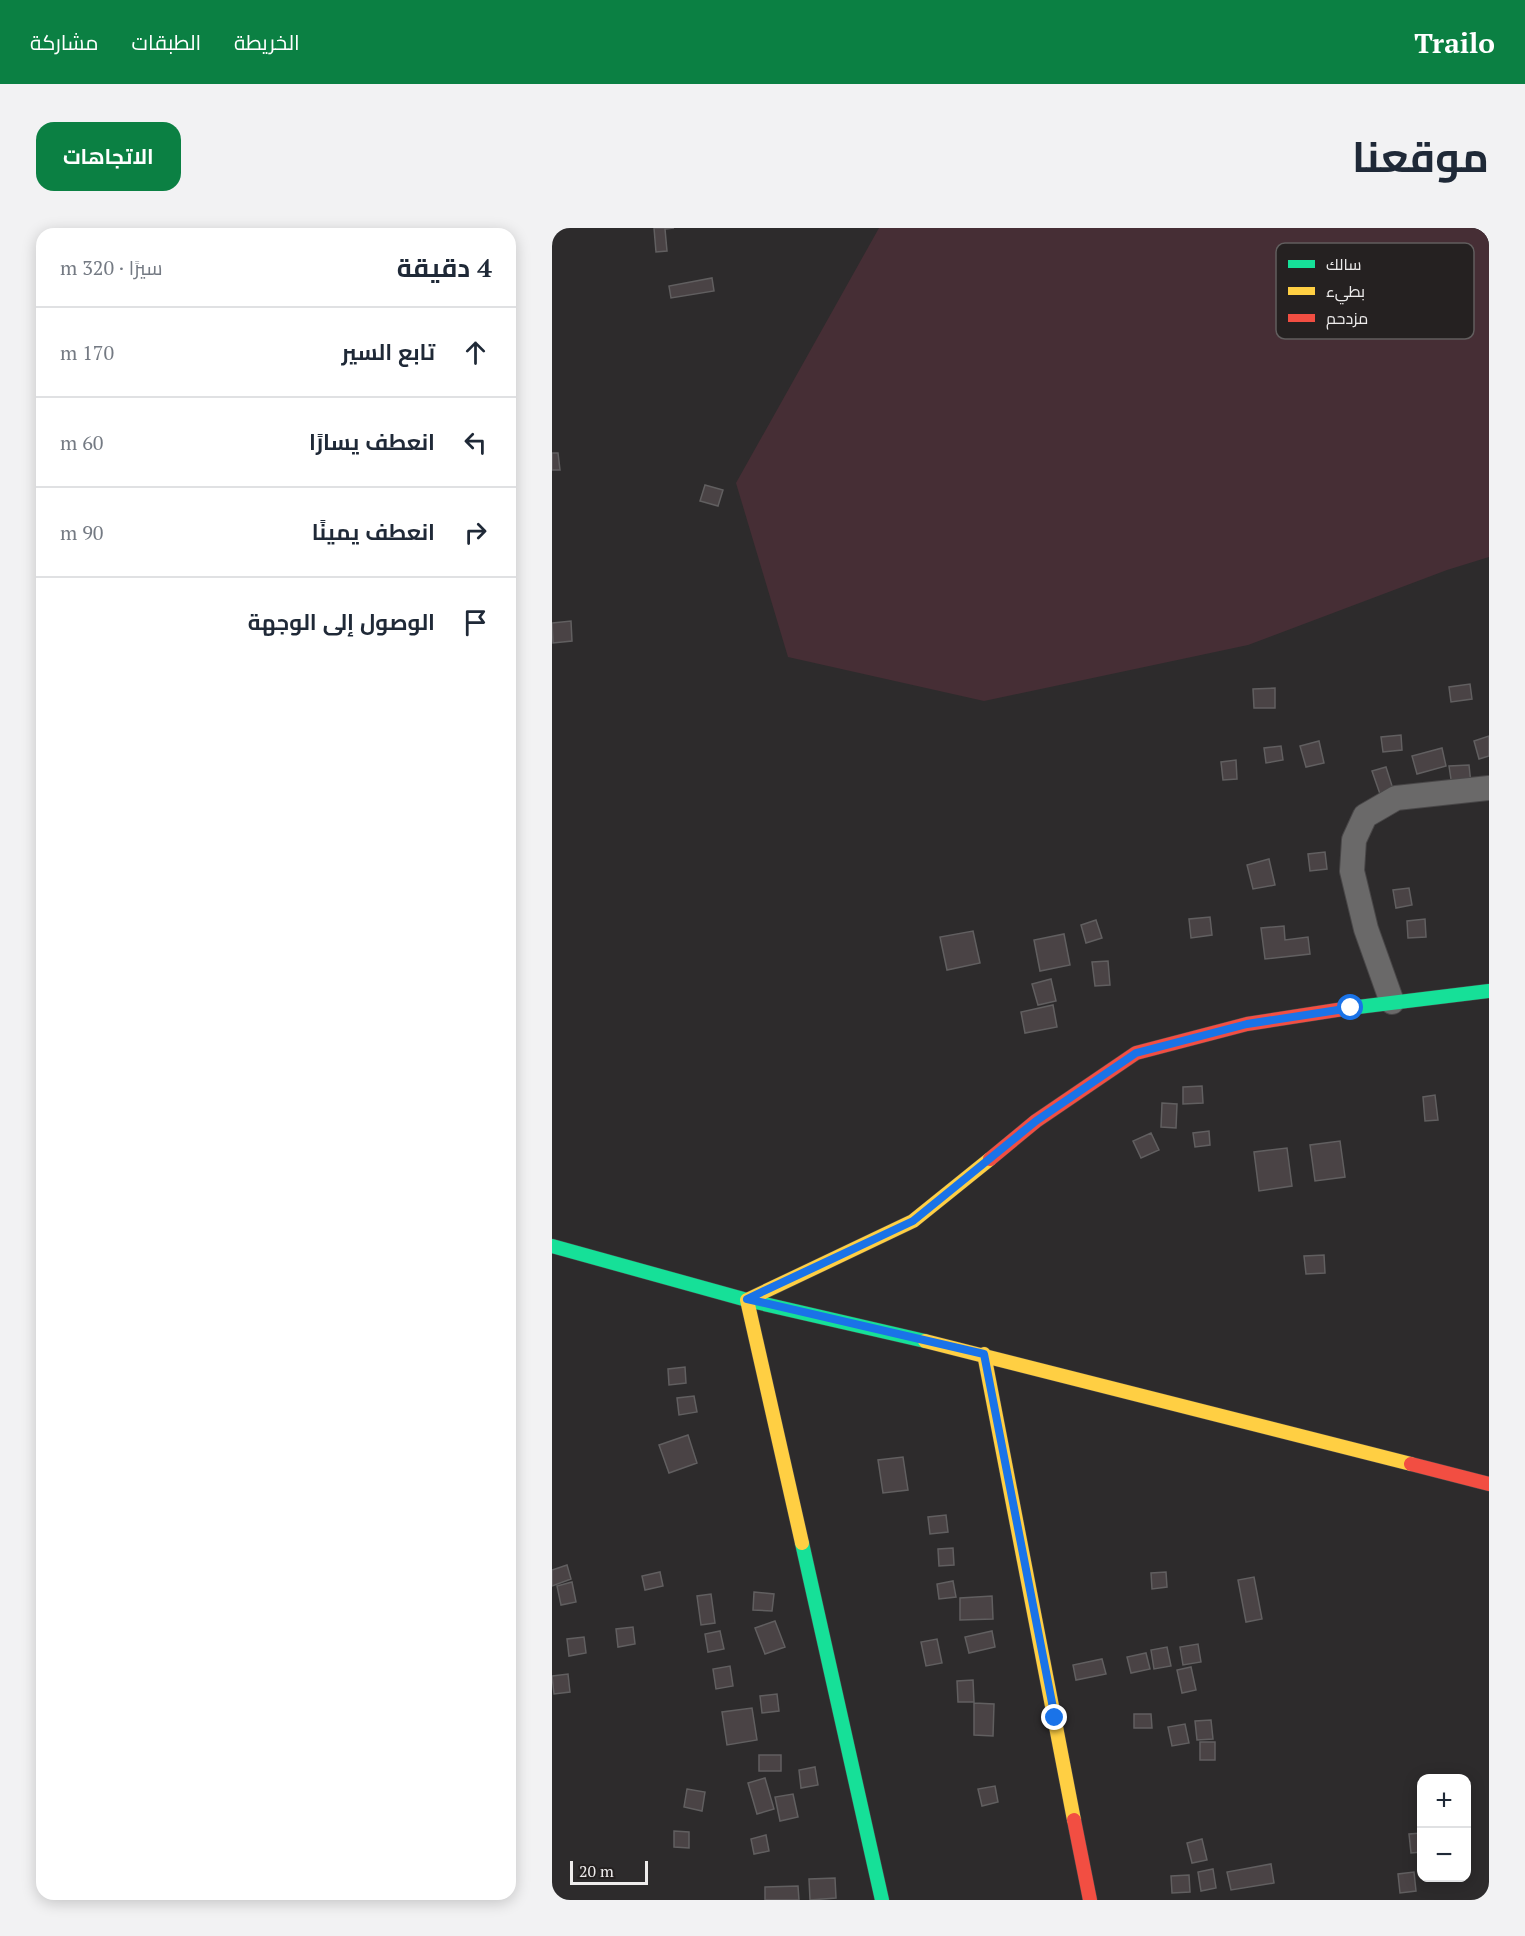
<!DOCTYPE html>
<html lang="ar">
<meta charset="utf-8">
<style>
:root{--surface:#fff;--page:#f2f2f3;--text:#1f2937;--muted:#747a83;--line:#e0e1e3;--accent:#0b8043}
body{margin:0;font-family:"PT Serif",Cairo,serif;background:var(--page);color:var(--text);direction:rtl}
.controls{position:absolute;right:18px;bottom:18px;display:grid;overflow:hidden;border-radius:12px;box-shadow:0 3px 15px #0003}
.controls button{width:54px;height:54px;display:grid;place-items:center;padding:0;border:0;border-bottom:2px solid var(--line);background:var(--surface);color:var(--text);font:30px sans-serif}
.scale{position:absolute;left:18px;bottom:15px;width:78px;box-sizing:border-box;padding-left:6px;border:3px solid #eeecec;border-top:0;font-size:16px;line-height:21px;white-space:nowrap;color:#eeecec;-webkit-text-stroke:4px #252121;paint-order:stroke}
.stop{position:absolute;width:18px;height:18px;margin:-14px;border:4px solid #1a73e8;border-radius:50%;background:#fff}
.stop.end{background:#1a73e8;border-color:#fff;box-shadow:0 2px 6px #0008}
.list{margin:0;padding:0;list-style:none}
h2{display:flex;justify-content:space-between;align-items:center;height:78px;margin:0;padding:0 24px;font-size:26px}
h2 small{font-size:20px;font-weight:400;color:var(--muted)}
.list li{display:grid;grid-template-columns:39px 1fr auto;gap:18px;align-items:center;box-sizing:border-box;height:90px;padding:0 24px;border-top:2px solid var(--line)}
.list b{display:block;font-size:22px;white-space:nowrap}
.list em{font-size:20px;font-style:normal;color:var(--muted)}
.icon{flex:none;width:33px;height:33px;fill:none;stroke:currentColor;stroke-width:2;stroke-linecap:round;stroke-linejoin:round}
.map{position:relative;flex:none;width:937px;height:1672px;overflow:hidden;direction:ltr;border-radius:18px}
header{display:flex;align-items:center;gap:36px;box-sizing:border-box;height:84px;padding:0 30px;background:var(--accent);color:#fff}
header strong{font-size:28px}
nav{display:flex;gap:33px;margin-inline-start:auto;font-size:21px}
.intro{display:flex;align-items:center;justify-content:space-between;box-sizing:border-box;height:144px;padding:0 36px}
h1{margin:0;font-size:42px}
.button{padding:15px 27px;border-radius:18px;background:var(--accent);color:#fff;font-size:21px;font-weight:700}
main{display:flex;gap:36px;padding:0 36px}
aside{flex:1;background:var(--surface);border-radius:18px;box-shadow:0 3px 15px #0003}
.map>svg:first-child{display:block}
.green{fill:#462e35}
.building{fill:#4a4345;stroke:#615f60;stroke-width:1.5}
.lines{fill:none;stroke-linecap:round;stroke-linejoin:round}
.street-casing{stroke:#494748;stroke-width:26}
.fast-casing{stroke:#494748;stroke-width:15}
.slow-casing{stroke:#494748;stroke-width:15}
.jam-casing{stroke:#494748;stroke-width:15}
.street{stroke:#6a6969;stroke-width:24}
.fast{stroke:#16e098;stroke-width:14}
.slow{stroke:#ffcf43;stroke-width:14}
.jam{stroke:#f24e42;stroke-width:14}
.route{stroke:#1a73e8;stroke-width:8}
.key{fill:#252121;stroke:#615e5e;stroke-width:1.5}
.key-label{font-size:16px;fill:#eeecec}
</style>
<header>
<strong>Trailo</strong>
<nav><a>الخريطة</a><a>الطبقات</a><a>مشاركة</a></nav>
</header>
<div class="intro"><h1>موقعنا</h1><a class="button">الاتجاهات</a></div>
<main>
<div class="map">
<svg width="937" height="1672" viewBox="0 0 937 1672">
<rect width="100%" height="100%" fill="#2d2b2c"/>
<!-- green -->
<path class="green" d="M327,0H937V329L895,342L696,417L432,473L236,429L184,255Z"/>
<!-- building -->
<path class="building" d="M102,0H122L113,1L115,23L104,24Z
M160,50L162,63L119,70L117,58Z
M0,225H6L8,242H0Z
M153,257L171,262L166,278L148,273Z
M19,393L20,413L1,415L0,395Z
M918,456L920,471L899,474L897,459Z
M723,460V480H702L701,461Z
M849,507L850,522L831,524L829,509Z
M937,508V528L927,531L922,513Z
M767,513L772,535L754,539L748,518Z
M729,518L731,532L714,535L712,520Z
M890,520L894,538L865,546L860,528Z
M684,532L685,551L671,552L669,534Z
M917,537L919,556L900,558L897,538Z
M834,539L841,561L828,566L820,543Z
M773,624L775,641L758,643L756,626Z
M717,631L723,657L701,661L695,637Z
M857,660L860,677L844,680L841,662Z
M658,689L660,707L639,710L637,691Z
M873,691L874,709L856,710L855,693Z
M544,692L550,710L534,715L529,697Z
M732,698L733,712L756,709L758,726L713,731L709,700Z
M421,703L428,735L395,742L388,709Z
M512,706L518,737L488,743L482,712Z
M556,733L558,757L543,758L540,734Z
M499,751L504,773L486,777L480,756Z
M501,777L505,799L473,805L469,784Z
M650,858L651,875L631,876V859Z
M883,867L886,892L873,893L871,869Z
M610,875L625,876L624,900L609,899Z
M657,903L658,917L643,919L641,905Z
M599,905L607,922L589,930L581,913Z
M788,913L793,949L763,953L758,917Z
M735,920L740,958L707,963L702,924Z
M772,1027L773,1045L754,1046L752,1028Z
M133,1139L134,1155L117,1157L116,1141Z
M142,1168L145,1184L127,1187L125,1170Z
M136,1207L145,1235L117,1245L107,1217Z
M351,1229L356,1262L331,1265L326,1232Z
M394,1287L396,1304L378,1306L376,1289Z
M401,1320L402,1337L387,1338L386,1321Z
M15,1337L19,1351L0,1358V1342Z
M108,1344L111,1358L93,1362L90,1348Z
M614,1344L615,1359L600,1361L599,1345Z
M702,1349L710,1391L694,1394L686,1352Z
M401,1353L404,1369L387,1371L385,1356Z
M20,1354L24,1374L9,1377L5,1358Z
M202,1364L222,1366L220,1383L201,1382Z
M159,1366L163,1395L149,1397L145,1368Z
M440,1368L441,1391L408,1392V1370Z
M223,1393L233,1419L213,1426L203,1400Z
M81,1399L83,1416L66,1419L64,1401Z
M168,1403L172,1421L156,1424L153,1406Z
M440,1403L443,1419L417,1425L413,1409Z
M32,1409L34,1425L17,1428L15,1411Z
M385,1411L390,1435L374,1438L369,1414Z
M646,1416L649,1434L631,1437L628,1419Z
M615,1419L619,1438L602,1441L599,1422Z
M594,1425L598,1441L579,1445L575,1429Z
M550,1431L554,1446L524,1452L521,1437Z
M178,1438L181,1458L164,1461L161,1441Z
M639,1439L644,1462L630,1465L625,1442Z
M16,1446L18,1464L2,1466L0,1448Z
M421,1452L422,1474H406L405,1453Z
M225,1466L227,1483L210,1485L208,1468Z
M422,1475L442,1476L441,1508L422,1507Z
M200,1480L205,1512L175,1517L170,1484Z
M582,1486H599L600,1500H582Z
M659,1492L661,1511L645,1512L643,1493Z
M633,1496L637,1515L620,1518L616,1499Z
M648,1514H663V1532H648Z
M207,1527H229V1543H207Z
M263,1539L266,1557L249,1560L247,1542Z
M213,1550L222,1581L205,1586L196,1555Z
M443,1558L446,1574L430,1578L426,1561Z
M135,1561L153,1564L150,1583L132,1579Z
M241,1566L246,1589L228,1593L223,1569Z
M122,1603L137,1604V1620L122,1619Z
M870,1605V1624L859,1625L857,1606Z
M214,1607L217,1623L202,1626L199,1611Z
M650,1611L655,1632L640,1635L635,1615Z
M719,1636L722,1655L679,1662L675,1644Z
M661,1641L664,1660L649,1663L646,1644Z
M862,1644L864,1663L848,1665L846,1646Z
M637,1647L638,1664L620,1665L619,1648Z
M283,1650L284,1670L258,1672L257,1651Z
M246,1658L247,1672H213V1659Z"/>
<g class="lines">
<!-- street casing -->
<g class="street-casing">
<path id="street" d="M840,774L814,701L800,643L802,612L813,588L844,570L937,560"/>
</g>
<!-- fast casing -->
<g class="fast-casing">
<path id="fast" d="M798,780L937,763
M0,1018L195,1072L373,1113
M250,1315L330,1672"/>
</g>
<!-- slow casing -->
<g class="slow-casing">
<path id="slow" d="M195,1072L361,993L438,931
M195,1072L250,1315
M373,1113L859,1236
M432,1126L522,1592"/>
</g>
<!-- jam casing -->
<g class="jam-casing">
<path id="jam" d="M438,931L484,893L584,825L695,796L798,780
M859,1236L937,1256
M522,1592L538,1672"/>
</g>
<!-- street -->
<use href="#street" class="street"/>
<!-- fast -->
<use href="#fast" class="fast"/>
<!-- slow -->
<use href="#slow" class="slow"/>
<!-- jam -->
<use href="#jam" class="jam"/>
</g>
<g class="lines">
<!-- route -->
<path class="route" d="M503,1490L432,1126L195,1071L361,993L484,893L584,825L695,796L799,780"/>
</g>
<!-- legend -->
<rect x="724" y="15" width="198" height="96" rx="9" class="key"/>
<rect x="736" y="32" width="27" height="8" fill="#16e098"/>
<rect x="736" y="59" width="27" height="8" fill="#ffcf43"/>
<rect x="736" y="86" width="27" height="8" fill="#f24e42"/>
<g class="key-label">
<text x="774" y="42">سالك</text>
<text x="774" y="69">بطيء</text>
<text x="774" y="96">مزدحم</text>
</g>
</svg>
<div class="controls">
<button>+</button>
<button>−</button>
</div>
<div class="scale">20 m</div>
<div class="stop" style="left:799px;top:780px"></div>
<div class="stop end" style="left:503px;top:1490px"></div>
</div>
<aside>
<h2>4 دقيقة<small>سيرًا · 320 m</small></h2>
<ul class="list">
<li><svg class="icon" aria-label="ahead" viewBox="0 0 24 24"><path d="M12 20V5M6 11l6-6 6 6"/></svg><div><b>تابع السير</b></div><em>170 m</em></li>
<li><svg class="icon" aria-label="left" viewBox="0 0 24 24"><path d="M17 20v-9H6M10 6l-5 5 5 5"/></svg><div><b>انعطف يسارًا</b></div><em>60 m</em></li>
<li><svg class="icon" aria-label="right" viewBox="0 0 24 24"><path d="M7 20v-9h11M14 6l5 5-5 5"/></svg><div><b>انعطف يمينًا</b></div><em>90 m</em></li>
<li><svg class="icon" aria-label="arrive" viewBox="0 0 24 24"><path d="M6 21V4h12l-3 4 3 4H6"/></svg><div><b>الوصول إلى الوجهة</b></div></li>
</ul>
</aside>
</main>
